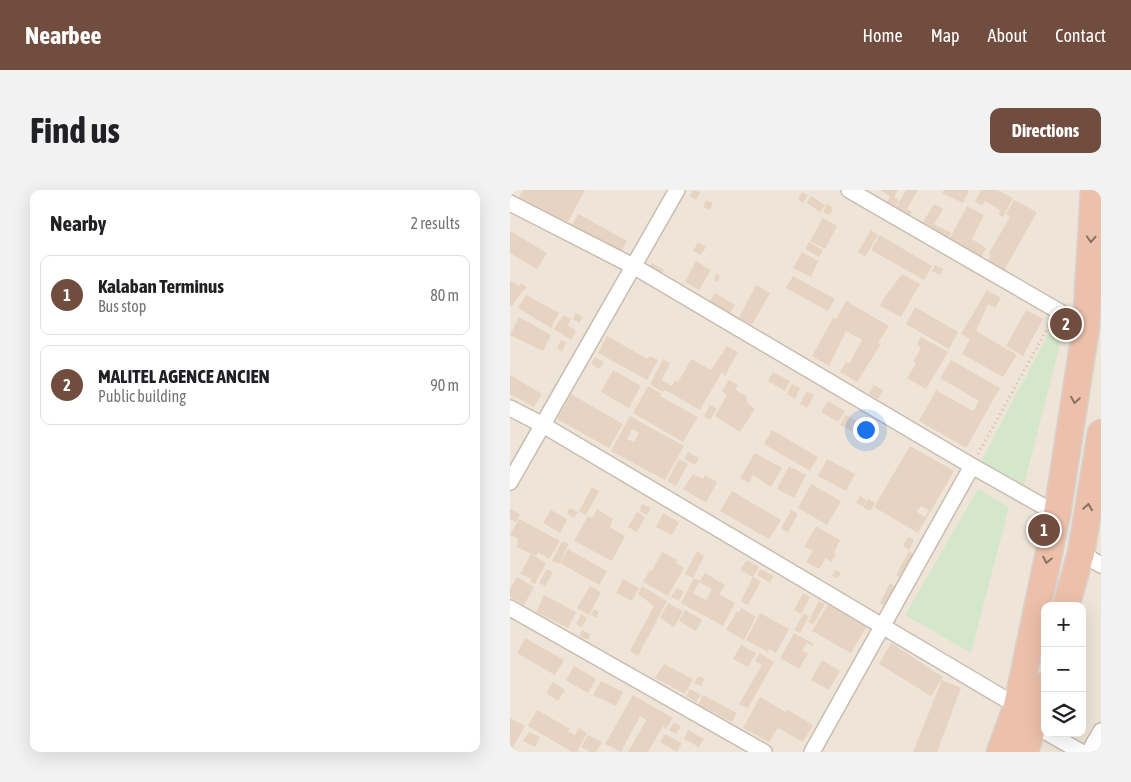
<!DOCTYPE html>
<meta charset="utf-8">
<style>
:root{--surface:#fff;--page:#f2f2f2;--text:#202124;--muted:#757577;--line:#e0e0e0;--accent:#714d3f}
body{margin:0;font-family:"Asap Condensed",sans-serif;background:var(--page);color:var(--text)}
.controls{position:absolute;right:15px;bottom:15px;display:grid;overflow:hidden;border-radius:10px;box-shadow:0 5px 20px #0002}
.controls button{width:45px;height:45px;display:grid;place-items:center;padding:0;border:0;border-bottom:1px solid var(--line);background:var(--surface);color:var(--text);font:25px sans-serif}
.you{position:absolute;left:355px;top:239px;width:18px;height:18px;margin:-12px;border:4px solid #fff;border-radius:50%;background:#1a73e8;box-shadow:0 0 0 8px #1a73e833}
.badge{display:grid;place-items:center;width:32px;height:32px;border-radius:50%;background:var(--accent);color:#fff;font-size:16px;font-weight:700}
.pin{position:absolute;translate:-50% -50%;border:2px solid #fff;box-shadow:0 1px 5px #0006}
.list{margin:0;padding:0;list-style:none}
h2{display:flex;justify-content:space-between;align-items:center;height:65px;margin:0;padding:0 20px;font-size:21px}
h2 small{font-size:16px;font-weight:400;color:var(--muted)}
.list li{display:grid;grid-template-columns:32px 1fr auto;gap:15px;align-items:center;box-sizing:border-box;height:80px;margin:0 10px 10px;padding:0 10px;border:1px solid var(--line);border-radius:10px}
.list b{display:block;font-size:19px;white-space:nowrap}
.list p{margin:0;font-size:16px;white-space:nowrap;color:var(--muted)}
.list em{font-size:16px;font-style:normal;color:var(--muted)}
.icon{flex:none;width:28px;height:28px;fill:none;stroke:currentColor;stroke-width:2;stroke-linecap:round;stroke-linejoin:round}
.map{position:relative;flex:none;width:591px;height:562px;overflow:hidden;border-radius:10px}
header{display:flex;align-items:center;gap:30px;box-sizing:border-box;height:70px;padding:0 25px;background:var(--accent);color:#fff}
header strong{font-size:24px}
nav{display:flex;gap:28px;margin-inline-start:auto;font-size:18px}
.intro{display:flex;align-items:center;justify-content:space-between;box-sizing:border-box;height:120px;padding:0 30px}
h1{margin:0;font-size:35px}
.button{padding:12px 22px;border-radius:10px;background:var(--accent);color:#fff;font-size:18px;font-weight:700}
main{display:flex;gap:30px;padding:0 30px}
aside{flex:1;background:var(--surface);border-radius:10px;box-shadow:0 5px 20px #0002}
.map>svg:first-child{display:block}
.residential{fill:#eee5d8;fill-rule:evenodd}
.green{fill:#d4e7cb}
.building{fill:#e7d3c1;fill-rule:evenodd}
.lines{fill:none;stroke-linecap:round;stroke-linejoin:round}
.street-casing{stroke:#c8bdaf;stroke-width:18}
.highway-casing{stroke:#d8d2ce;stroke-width:29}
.path{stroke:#d1bca9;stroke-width:3;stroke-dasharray:1 4;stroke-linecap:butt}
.street{stroke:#fff;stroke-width:15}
.highway{stroke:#ecc0ab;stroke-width:26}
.oneway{stroke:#8a7263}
</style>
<header>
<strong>Nearbee</strong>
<nav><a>Home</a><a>Map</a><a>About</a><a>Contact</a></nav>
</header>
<div class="intro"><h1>Find us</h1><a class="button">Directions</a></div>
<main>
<aside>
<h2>Nearby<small>2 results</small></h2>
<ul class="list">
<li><span class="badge">1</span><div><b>Kalaban Terminus</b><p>Bus stop</p></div><em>80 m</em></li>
<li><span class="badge">2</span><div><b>MALITEL AGENCE ANCIEN</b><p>Public building</p></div><em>90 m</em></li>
</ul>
</aside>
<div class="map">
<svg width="591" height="562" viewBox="0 0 591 562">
<rect width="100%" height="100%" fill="#faf5eb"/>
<!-- residential -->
<path class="residential" d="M0,0H591V562H0ZM535,416H572V543H535Z"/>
<!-- green -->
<path class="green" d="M541,139L552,146L514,295L471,271Z
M468,299L499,317L461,463L395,425Z"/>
<!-- building -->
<path class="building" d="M13,0H75L55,37L7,11Z
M183,0L190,2L186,10L180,6Z
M370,0H388L384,7L389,10L384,19L376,14L380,6Z
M396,0H408L397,19L402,22L397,30L383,23Z
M434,0H459L453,13L432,3Z
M471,0H487L503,8L493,27L489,25L490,20L475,11L472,16L465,12Z
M292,2L298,5L293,13L288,9Z
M301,6L315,15L310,22L297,13Z
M196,10L203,13L200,20L193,17Z
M504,10L527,22L492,84L476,74L481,65L479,63L500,27L496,24Z
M317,14L323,18L320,25L313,22Z
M424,14L433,19L424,34L441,43L436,51L411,35Z
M457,16L474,25L462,49L476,58L471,68L438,52Z
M68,24L117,51L110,64L61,37Z
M313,28L327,36L315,59L300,51Z
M361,40L368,45L355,67L348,62Z
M0,41L37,63L27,79L0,63Z
M370,45L422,76L414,90L361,60Z
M188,52L196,57L191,65L183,61Z
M299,52L313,60L309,67L295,59Z
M292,62L308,71L301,87L283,78Z
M186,71L201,80L189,100L175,92Z
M142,73L154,80L150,88L137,81Z
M425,75L433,79L430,85L422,81Z
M206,84L210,86L208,92L204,90Z
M392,84L410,94L391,127L370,116L374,108Z
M283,86L325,109L318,121L276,98Z
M0,91L9,96L11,93L17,97L10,104L2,116L0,115Z
M246,95L260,103L242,135L229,128Z
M477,100L491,108L485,118L478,114L466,141L507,165L493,187L452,164L460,149L451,144Z
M205,103L225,115L220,123L200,111Z
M16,105L49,123L41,138L8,118Z
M336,111L379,136L368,153L371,154L347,192L330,182L336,172L339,174L352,150L336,141L319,176L302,166L323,128L326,129Z
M405,117L448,142L439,159L396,134Z
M516,120L533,129L513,166L496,156Z
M66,123L73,127L69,133L63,129Z
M53,125L61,129L58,135L66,141L61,150L44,139Z
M9,127L41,145L33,161L0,145Z
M97,146L138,169L140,166L148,170L137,190L88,163Z
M411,147L438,162L416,199L397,188L406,174L403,172L411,158L407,154Z
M51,150L56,152L52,162L47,159Z
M217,156L228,162L215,186L212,182L190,220L155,200L152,202L140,194L153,169L160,173L152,190L162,196L165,190L168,192L181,169L201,180Z
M85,167L94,172L89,179L81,174Z
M441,170L490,198L456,258L409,231L426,200L463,221L469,211L430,188Z
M103,180L131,196L119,218L91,202Z
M263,182L280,191L275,201L258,191Z
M0,185L32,204L24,217L0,204Z
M219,190L228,195L225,200L237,206V213L245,219L230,242L205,226L217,205L212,201Z
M282,194L290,198L285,209L277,204Z
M364,195L373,200L368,209L359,204Z
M138,196L152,204L150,206L188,227L173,252L123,223Z
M297,201L304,205L297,218L290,214Z
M61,204L113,234L99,258L47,229Z
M318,211L335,221L328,232L311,222Z
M200,215L207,219L200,230L194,226Z
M336,225L363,240L357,250L330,235Z
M120,226L174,256L155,290L101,261ZM122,239L129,243L124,252L117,249Z
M262,240L308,267L300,281L254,254Z
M400,256L444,281L408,343L364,317ZM411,316L419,320L415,327L407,322Z
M178,262L189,268L185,275L174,269Z
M245,263L272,278L261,297L243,285L239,293L230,288Z
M169,269L178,274L166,296L157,291Z
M317,269L345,284L336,301L308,286Z
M279,276L296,285L284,308L267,299Z
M183,284L193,289L195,285L207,292L196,313L173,299Z
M301,294L331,311L317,335L288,318Z
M82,297L89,301L76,325L69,321Z
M222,301L271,330L259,349L210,321Z
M350,306L356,310L353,316L346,313Z
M358,309L365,313L360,321L353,317Z
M132,314L141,318L137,325L129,321Z
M60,318L68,322L64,328L57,323Z
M0,319L10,324L6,332L0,329Z
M87,319L103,329L100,337L115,346L102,371L64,351L78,326L82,328Z
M41,320L57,329L50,343L33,333Z
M281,320L288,324L278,342L271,338Z
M127,322L135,327L127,342L118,337Z
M153,323L169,332L162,345L146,337Z
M9,329L50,351L39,369L28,362L26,366L7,357L8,349L0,345Z
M306,336L330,350L324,363L326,364L321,372L316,368L309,379L296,372L303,361L294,357Z
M398,347L404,350L399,360L393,356Z
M52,351L59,354L49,374L42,371Z
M58,359L97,381L89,395L50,373Z
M187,361L194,366L183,388L175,384Z
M399,361L405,365L393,389L386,385Z
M152,362L167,370L166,373L174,378L158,406L133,392L140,380L142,381Z
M21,364L36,373L25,394L20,392L22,389L10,384Z
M237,370L249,377L243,387L230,380Z
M37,379L43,382L35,396L29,393Z
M250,379L264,386L260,393L247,385Z
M325,380L331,383L328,388L322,386Z
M195,383L215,395L209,404L225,413L213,436L171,413L184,388L190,391ZM189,392L202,399L196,410L183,403Z
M7,387L24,397L14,415L0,407V399Z
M243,387L251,391L238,415L231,411Z
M113,389L129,398L122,411L106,403Z
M380,393L387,397L377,417L370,413Z
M80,396L91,402L79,425L67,418Z
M132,396L157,411L128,466L120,461L144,416L128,404Z
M167,398L174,402L169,411L161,407Z
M293,403L300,407L291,424L284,420Z
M34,405L66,422L58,438L26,422Z
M309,411L315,414L303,435L298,432Z
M158,413L173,421L164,437L150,428Z
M318,414L357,436L341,463L302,441Z
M231,418L246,427L234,450L216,440L227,421L229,422Z
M84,419L89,422L86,428L81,425Z
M175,420L192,430L186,441L169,431Z
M250,423L279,439L266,463L259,459L258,462L236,450Z
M294,423L299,426L290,443L284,440Z
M71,424L77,428L72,437L66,434Z
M72,440L80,444L78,450L69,446Z
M284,443L304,454L302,456L297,453L292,460L298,464L289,479L270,468Z
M15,448L54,470L45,485L7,463Z
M381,453L433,487L421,506L369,474Z
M231,455L246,463L238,477L223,469Z
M250,463L264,472L238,518L229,514L252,475L245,471Z
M312,470L330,481L319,500L301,490Z
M154,474L183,489L175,504L145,488Z
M64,476L86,489L78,503L56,490Z
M188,486L195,489L191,496L184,493Z
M432,490L451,498L427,562H403Z
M91,491L113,502L106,516L83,505Z
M43,492L55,500L48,511L36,503Z
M180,499L191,505L186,512L176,506Z
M123,505L163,528L156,539L153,536L138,562H118L136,530L130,526L111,562L95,554Z
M193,505L227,523L222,532L188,515Z
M250,507L276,522L278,520L303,535L293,552L268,538L259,552L233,538Z
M27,520L60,539L53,552L59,542L65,545L69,538L77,543L67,562H62L18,536Z
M0,528L15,536L0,562Z
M164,532L171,536L166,544L159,540Z
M178,540L194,549L189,557L174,549Z
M19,542L30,547L25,557L13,551Z
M155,544L172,553L167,562L150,552Z
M78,545L92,552L86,562H80L71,557Z"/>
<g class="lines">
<!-- street casing -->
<g class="street-casing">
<path id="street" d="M339,0L576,137
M0,13L125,77L462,276
M0,218L33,235L507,516L511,521
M0,292L167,0
M571,363L591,375
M0,418L254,562
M538,543L571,562
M302,562L462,276L547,324
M579,562L591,541"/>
</g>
<!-- highway casing -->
<g class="highway-casing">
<path id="highway" d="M556,416L571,363L591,243
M490,562L507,516L547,324L576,137L584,0
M515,562L535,495"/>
</g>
<!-- path -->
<path class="path" d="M468,264L541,132"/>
<!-- street -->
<use href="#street" class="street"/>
<!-- highway -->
<use href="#highway" class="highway"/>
</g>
<!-- one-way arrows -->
<defs><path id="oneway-chevron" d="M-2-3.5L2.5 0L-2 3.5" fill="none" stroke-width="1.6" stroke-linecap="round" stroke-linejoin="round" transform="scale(1.25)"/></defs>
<g class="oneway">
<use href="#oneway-chevron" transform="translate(581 49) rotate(93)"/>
<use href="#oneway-chevron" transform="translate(565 210) rotate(99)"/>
<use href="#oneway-chevron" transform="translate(578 317) rotate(-81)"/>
<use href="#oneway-chevron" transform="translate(537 370) rotate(102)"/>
</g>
</svg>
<div class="controls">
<button>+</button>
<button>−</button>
<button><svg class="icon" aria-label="layers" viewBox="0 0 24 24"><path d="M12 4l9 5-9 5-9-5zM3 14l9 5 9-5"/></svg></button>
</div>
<div class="you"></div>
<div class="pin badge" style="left:534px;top:340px">1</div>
<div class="pin badge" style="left:556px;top:134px">2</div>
</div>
</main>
